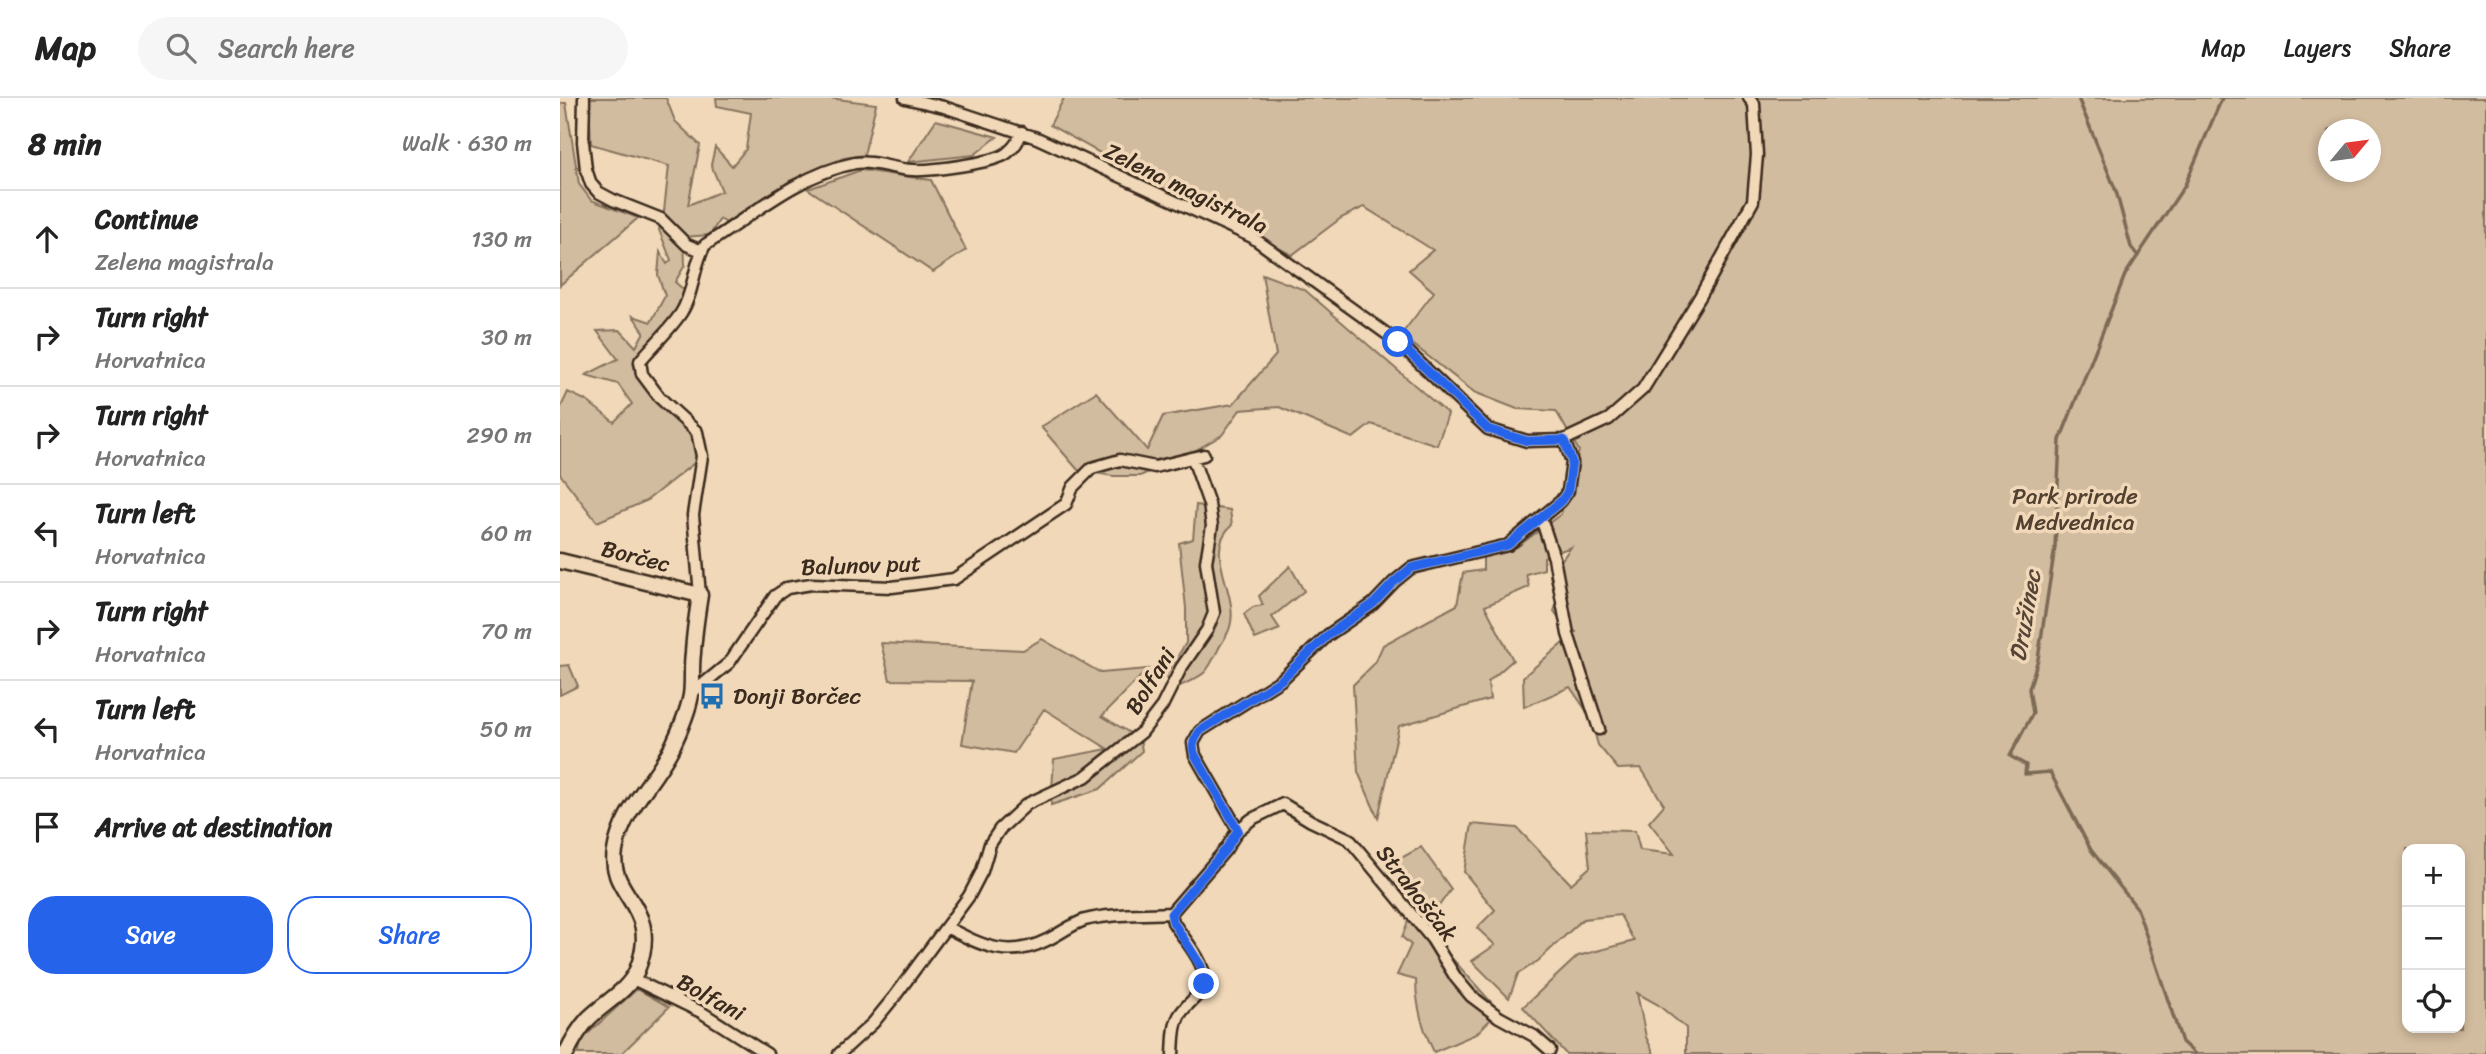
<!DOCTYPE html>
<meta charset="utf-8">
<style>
:root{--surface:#fff;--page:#f6f6f6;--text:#222;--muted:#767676;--line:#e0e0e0;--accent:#2563eb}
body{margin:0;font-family:Sriracha,sans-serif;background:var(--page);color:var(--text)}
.controls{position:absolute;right:21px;bottom:21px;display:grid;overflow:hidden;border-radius:14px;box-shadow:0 4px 10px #0003}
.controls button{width:63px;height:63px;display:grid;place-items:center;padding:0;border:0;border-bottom:2px solid var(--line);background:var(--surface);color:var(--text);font:35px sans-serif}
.compass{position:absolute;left:1758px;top:21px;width:63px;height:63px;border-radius:50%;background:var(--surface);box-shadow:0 4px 10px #0003;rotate:61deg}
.stop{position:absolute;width:21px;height:21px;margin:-16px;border:5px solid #2563eb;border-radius:50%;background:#fff}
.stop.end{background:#2563eb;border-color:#fff;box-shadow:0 2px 7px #0008}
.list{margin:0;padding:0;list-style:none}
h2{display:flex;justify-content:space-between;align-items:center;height:91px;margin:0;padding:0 28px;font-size:30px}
h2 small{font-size:23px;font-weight:400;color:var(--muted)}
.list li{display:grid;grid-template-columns:46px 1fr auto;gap:21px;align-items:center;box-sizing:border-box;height:98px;padding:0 28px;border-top:2px solid var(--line)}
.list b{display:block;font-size:26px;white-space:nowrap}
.list p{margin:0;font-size:23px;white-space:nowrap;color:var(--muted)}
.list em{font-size:23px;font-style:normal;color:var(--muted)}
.actions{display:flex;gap:14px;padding:21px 28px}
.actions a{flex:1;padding:16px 0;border:2px solid var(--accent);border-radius:28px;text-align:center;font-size:24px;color:var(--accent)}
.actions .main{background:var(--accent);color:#fff}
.icon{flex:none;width:38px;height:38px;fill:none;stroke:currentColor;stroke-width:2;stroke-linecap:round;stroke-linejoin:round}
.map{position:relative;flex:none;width:1926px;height:956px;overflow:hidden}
header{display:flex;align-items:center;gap:42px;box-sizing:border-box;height:98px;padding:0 35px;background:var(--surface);border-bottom:2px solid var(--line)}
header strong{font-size:33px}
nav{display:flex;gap:38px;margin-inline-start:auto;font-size:24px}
.search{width:490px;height:63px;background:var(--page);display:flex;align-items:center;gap:18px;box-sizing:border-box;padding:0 24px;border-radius:38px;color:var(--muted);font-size:26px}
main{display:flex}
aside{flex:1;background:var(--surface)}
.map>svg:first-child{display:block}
.green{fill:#d2bc9f;stroke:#86735e;stroke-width:2;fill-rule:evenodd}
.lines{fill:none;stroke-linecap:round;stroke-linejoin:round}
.stream{stroke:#7c6a56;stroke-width:3.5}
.street-casing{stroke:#3b2a1e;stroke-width:15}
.secondary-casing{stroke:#3b2a1e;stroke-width:19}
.street{stroke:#f0d8b8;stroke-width:10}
.secondary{stroke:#f0d8b8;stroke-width:14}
.route{stroke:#2563eb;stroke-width:9}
.labels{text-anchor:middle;stroke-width:7;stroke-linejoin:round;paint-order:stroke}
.street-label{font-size:23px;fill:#3b2a1e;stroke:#f0d8b8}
.park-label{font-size:23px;fill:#524031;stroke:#f0d8b8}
.poi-label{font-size:23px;fill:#3b2a1e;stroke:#f0d8b8;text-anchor:start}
.water-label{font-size:24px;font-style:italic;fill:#564436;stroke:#f0d8b8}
</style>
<header>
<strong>Map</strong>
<div class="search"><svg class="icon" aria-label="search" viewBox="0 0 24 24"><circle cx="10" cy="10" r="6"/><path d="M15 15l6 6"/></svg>Search here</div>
<nav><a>Map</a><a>Layers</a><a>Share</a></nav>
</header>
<main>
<aside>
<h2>8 min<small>Walk · 630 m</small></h2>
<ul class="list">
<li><svg class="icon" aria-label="ahead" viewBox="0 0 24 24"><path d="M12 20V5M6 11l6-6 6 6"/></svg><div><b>Continue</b><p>Zelena magistrala</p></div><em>130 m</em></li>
<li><svg class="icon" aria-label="right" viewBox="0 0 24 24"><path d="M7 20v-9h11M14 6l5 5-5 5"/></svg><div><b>Turn right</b><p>Horvatnica</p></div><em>30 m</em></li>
<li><svg class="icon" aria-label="right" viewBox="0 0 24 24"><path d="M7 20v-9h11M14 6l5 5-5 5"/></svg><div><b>Turn right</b><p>Horvatnica</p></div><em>290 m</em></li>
<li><svg class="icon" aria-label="left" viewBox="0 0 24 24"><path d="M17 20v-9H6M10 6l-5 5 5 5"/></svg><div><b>Turn left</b><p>Horvatnica</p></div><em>60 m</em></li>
<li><svg class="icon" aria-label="right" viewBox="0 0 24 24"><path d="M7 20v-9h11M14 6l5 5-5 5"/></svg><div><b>Turn right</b><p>Horvatnica</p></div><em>70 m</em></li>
<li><svg class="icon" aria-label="left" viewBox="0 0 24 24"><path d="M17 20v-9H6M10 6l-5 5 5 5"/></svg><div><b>Turn left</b><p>Horvatnica</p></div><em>50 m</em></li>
<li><svg class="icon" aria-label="arrive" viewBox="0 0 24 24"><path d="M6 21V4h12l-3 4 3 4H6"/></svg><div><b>Arrive at destination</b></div></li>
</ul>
<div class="actions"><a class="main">Save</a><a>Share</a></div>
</aside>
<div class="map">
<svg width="1926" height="956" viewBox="0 0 1926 956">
<rect width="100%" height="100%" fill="#f0d8b8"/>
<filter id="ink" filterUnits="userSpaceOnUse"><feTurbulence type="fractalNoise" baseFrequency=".0143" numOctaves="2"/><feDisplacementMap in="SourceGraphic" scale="14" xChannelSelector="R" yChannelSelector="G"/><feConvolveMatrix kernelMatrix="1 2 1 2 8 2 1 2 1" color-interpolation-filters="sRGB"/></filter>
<g filter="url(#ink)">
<!-- green -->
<path class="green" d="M29,0H106L115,23L140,47L128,107L162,93L151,67L155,49L172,68L186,51L191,15L157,8L156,0H269L316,6L304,57L284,60L229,83L202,105L168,126L160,121L150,137L124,139L125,167L115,184L124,192L116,214L73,266L111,316L132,337L138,362L86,403L37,424L0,376V311L8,294L27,303L54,324L72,306L58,286L26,277L58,261L37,233L60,232L76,249L84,234L73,218L91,224L105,198L98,177L100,154L107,166L111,162L99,132L104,113L109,68L31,46Z
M504,0H1926V956H1126V930L1097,906L1077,895L1086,939L1094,956H1006L963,909L1018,858L1074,843L1060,817L1023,821L978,863L958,876L949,900L912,863L935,847L917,830L935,812L904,774L912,726L957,730L1011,786L1030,769L1026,732L1075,733L1080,752L1114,756L1089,724L1104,707L1081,670L1058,671L1038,647L1030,618L1010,589L964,609L963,579L1016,534L1002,524L994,513L999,500L993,489L990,478L1011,449L984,459V471L966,476L969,489L925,508L953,562L928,584L930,601L839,628L818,720L798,674L793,587L815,565L823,547L897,507L903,475L923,472V457L957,449L1001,416L1019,353L996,313L957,311L914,294L841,237L874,194L849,172L873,152L804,109L781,120L732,157L619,99L490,27ZM1769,32H1811V74H1769ZM1847,751H1900V930H1847Z
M0,5H6L19,86L31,102L78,120L0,187Z
M376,22L437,39L414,57L348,64Z
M301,72L371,82L406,152L373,174L248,91Z
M702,176L745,192L888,316L877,347L811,326L793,340L719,309L680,312L662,337L631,355L580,378H553L518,372L481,329L536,294L587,352L603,318L673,306L716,257Z
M636,407L670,412L672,427C641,454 680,495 670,529C668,536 664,542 660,548C646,576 648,575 620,588L605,578L626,545V510L619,445L633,441Z
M730,468L744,493L712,519L720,531L695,541L684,516L693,509L703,507L699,498Z
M482,541L541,575L588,571L542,618L580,641L582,653L540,691L491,707L494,661L548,651L484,611L454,655L402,646L412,583L330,582L321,545L463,552Z
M9,567L18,588L0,597V568Z
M861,749L891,791L864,829L939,913L916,936L874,954C863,932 856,907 856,882L837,877L851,847L842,839L857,801L832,765Z
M77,891L109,909L61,956H18L22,941Z"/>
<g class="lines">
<!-- stream -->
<path class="stream" d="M1518,0L1556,93L1571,149L1578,158
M1635,956L1622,944L1577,810L1531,752L1490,674L1465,676L1466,667L1450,658L1473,615L1469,591L1478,561L1495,449L1500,342L1565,177L1625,87L1662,0"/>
<!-- street casing -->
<g class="street-casing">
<path id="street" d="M24,0L23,44L26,71L31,86L38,94L53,102L101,121L127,147L142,153
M345,0L384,9L477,40L692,139L838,244L928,331L967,343L1004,342L1049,321L1083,291L1141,197L1193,103L1197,57L1194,6L1189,0
M981,420L994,460L1008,536L1039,631
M140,497L133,417L142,358L137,334L100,300L82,276L80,263C93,247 110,232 121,215C134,195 133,168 145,147C192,117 239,76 295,65C314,62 334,72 353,72C370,73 435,65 447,55C455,49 458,43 462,34
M131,596L169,565L215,498L227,490L251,486L332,489L394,481L506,406L513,389L532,370L560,362L595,369L644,357
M678,732L635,657L633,645L640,633L721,582L768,537L813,506L834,484L851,470L948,447L1001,403L1008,393L1012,364L1004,342
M386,829C421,847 448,862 487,842C500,836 512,826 525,822C552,815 584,817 611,815
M73,881L141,914L207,956
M279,956L313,925L335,898L409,798L422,773L430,746L440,731L467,706L525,679L582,634L602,608L621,570L647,532L654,515L646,464L652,428L649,406L633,361
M613,956C614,944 613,929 619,918C625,906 645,895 645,882C644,862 623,840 613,824L611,815L666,751L678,732L692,721L723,706L751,723L789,741L872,841L896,880L911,898L939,919L974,938L990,952"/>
</g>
<!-- secondary casing -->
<g class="secondary-casing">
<path id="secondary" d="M0,463L140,497C137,516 134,535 133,555C131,569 133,584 131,597C128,614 120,632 113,647C95,685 62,710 55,753C47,798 103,808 77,872C69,892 44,905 29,920C19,931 12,943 6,956"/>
</g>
<!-- street -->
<use href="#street" class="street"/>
<!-- secondary -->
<use href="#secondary" class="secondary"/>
</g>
</g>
<g class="lines" filter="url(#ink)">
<!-- route -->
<path class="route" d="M644,886L641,868L613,824L611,816L666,751L678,732L635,657C631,647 634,642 640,633L721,582L768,537L813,506L834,484L851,470L948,447L1001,403L1008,393L1012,364L1004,342L967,343L928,331L838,244"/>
</g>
<!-- icons -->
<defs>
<g id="bus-bare" transform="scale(2.1)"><path d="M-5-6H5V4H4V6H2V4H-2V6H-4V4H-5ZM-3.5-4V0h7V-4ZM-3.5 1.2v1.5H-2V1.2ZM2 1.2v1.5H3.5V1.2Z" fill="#1f6fb2" stroke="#f0d8b8" stroke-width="2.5" paint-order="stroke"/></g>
</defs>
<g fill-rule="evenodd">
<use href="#bus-bare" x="152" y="598"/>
</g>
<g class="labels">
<!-- street labels -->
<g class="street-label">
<text transform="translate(626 90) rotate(26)" y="8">Zelena magistrala</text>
<text transform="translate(76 458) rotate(14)" y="8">Borčec</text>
<text transform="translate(301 467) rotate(-2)" y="8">Balunov put</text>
<text transform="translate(590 583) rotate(-58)" y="8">Bolfani</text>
<text transform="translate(857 795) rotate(52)" y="8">Strahoščak</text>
<text transform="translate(151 899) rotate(29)" y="8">Bolfani</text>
</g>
<!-- park labels -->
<g class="park-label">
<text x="1515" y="406">Park prirode<tspan x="1515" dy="26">Medvednica</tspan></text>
</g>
<!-- poi labels -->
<g class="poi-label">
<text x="173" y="606">Donji Borčec</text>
</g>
<!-- water labels -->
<g class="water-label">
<text transform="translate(1465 518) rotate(-80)" y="8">Družinec</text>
</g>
</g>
</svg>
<div class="controls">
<button>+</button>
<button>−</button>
<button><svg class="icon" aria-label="locate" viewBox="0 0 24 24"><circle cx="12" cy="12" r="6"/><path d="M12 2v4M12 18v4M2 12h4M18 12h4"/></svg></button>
</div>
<svg class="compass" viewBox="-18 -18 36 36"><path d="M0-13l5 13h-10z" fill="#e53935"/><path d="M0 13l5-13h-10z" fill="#767676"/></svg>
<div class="stop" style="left:838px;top:244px"></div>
<div class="stop end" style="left:644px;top:886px"></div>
</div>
</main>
